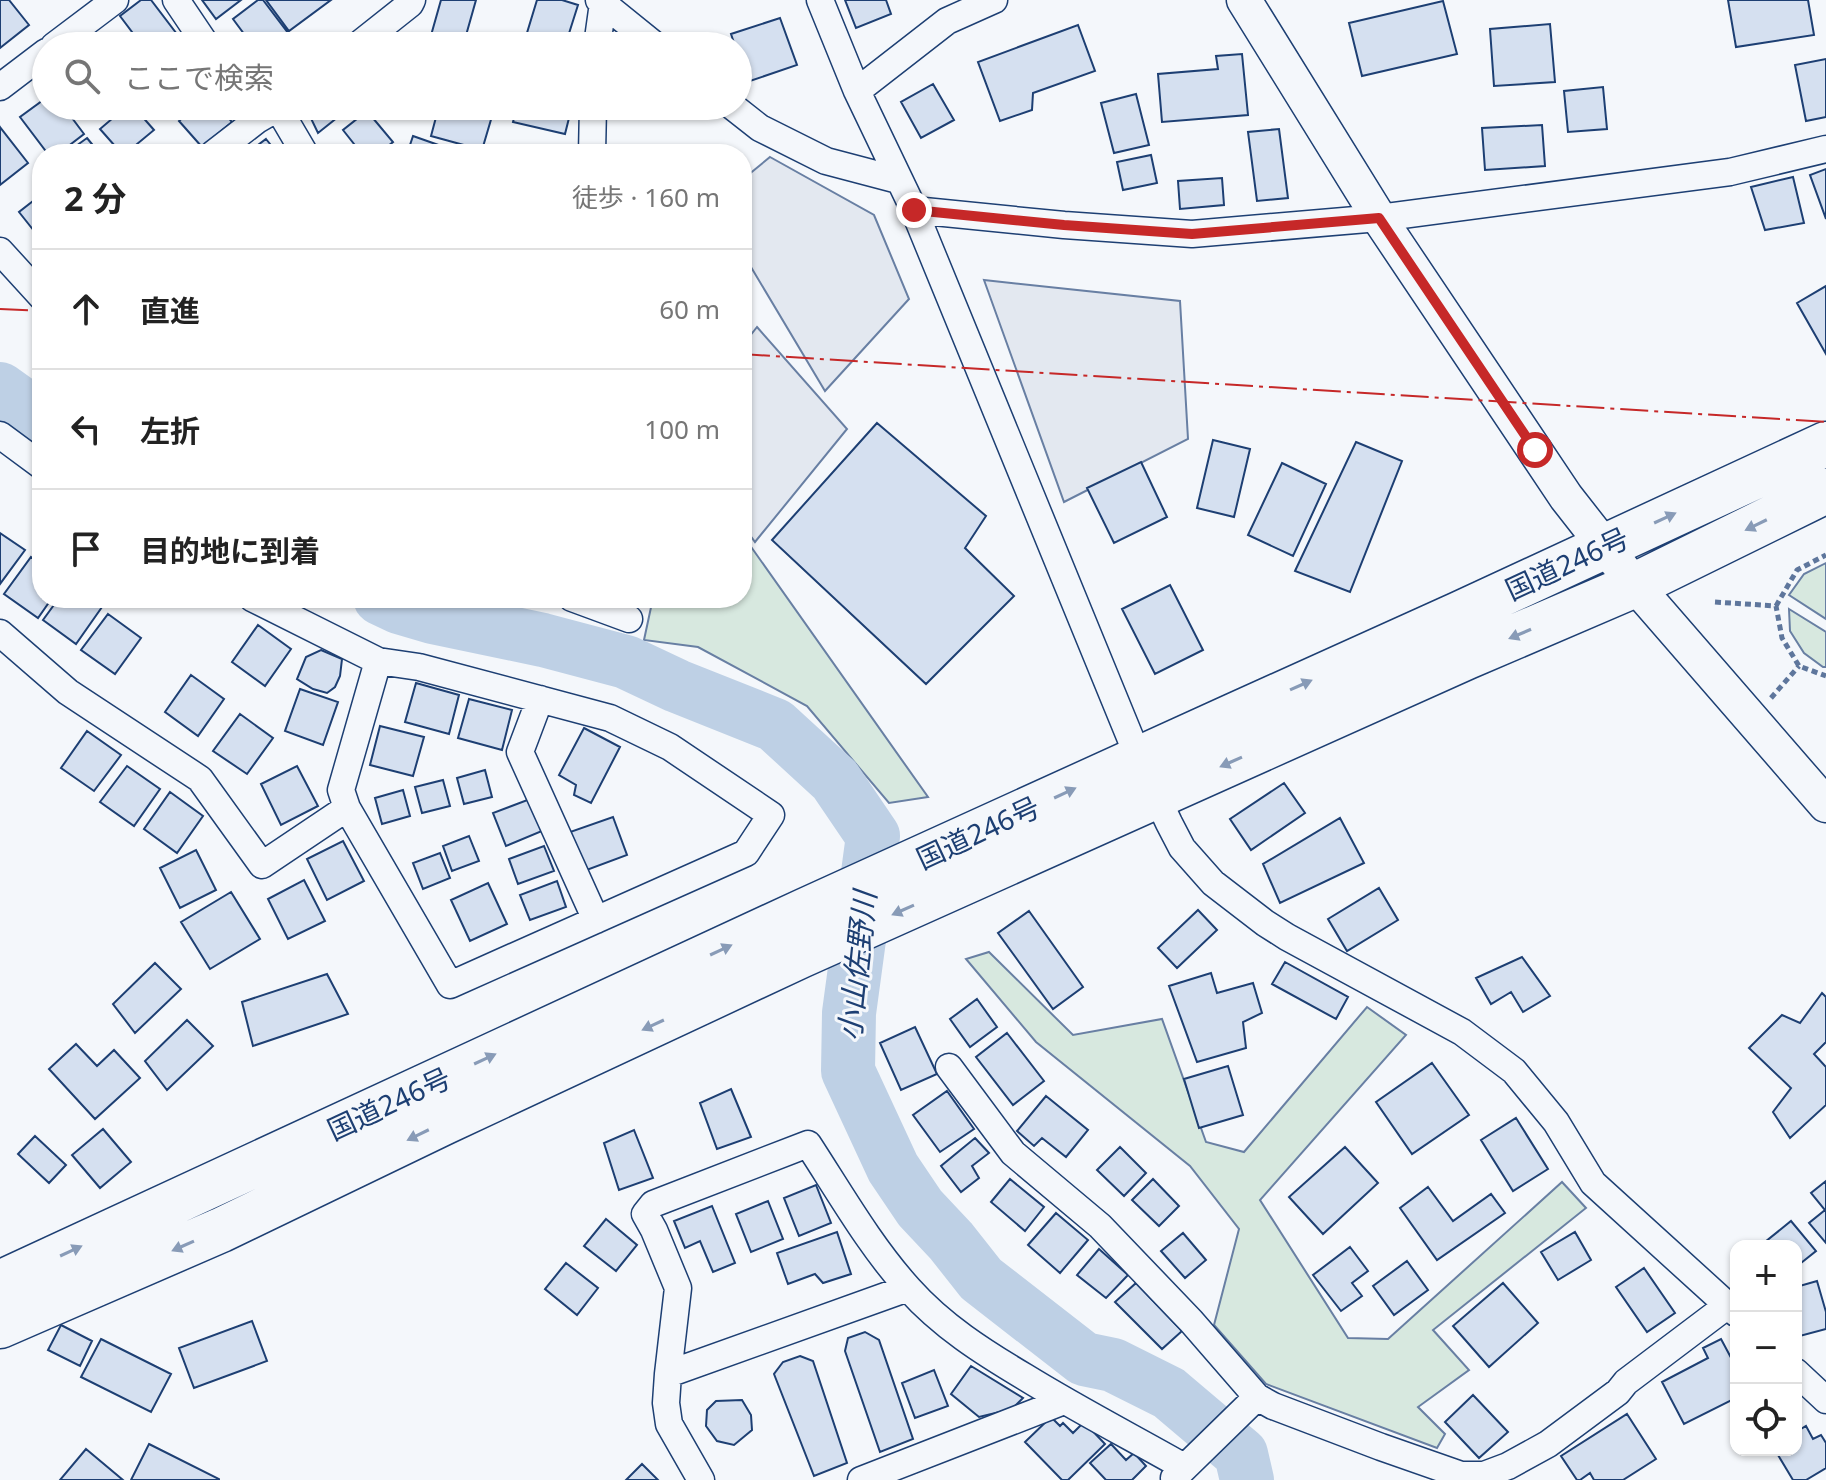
<!DOCTYPE html>
<html lang="ja">
<meta charset="utf-8">
<style>
:root{--surface:#fff;--page:#f2f2f2;--text:#222;--muted:#767676;--line:#e0e0e0}
body{margin:0;font-family:"Noto Sans","Noto Sans JP",sans-serif;background:var(--page);color:var(--text)}
.controls{position:absolute;right:24px;bottom:24px;display:grid;overflow:hidden;border-radius:16px;box-shadow:0 2px 6px #0004}
.controls button{width:72px;height:72px;display:grid;place-items:center;padding:0;border:0;border-bottom:2px solid var(--line);background:var(--surface);color:var(--text);font:40px sans-serif}
.stop{position:absolute;width:24px;height:24px;margin:-18px;border:6px solid #c62828;border-radius:50%;background:#fff}
.stop.end{background:#c62828;border-color:#fff;box-shadow:0 2px 8px #0008}
.list{margin:0;padding:0;list-style:none}
h2{display:flex;justify-content:space-between;align-items:center;height:104px;margin:0;padding:0 32px;font-size:34px}
h2 small{font-size:26px;font-weight:400;color:var(--muted)}
.list li{display:grid;grid-template-columns:52px 1fr auto;gap:24px;align-items:center;box-sizing:border-box;height:120px;padding:0 32px;border-top:2px solid var(--line)}
.list b{display:block;font-size:30px;white-space:nowrap}
.list em{font-size:26px;font-style:normal;color:var(--muted)}
.icon{flex:none;width:44px;height:44px;fill:none;stroke:currentColor;stroke-width:2;stroke-linecap:round;stroke-linejoin:round}
.map{position:relative;flex:none;width:1826px;height:1480px;overflow:hidden}
.search{position:absolute;background:var(--surface);box-shadow:0 2px 6px #0004;left:32px;top:32px;width:720px;height:88px;display:flex;align-items:center;gap:20px;box-sizing:border-box;padding:0 28px;border-radius:44px;color:var(--muted);font-size:30px}
.panel{position:absolute;background:var(--surface);box-shadow:0 2px 6px #0004;left:32px;top:144px;width:720px;height:464px;border-radius:32px}
.map>svg:first-child{display:block}
.green{fill:#d7e8df;stroke:#687fa3;stroke-width:2}
.parking{fill:#e3e8f0;stroke:#687fa3;stroke-width:2}
.lines{fill:none;stroke-linecap:round;stroke-linejoin:round}
.river{stroke:#bed0e5;stroke-width:54}
.building{fill:#d5e0f0;stroke:#1d3f73;stroke-width:2}
.minor-casing{stroke:#1d3f73;stroke-width:29}
.tertiary-casing{stroke:#1d3f73;stroke-width:37}
.trunk-casing{stroke:#1d3f73;stroke-width:47}
.path{stroke:#5e769c;stroke-width:5;stroke-dasharray:6 4;stroke-linecap:butt}
.minor{stroke:#f4f7fb;stroke-width:26}
.tertiary{stroke:#f4f7fb;stroke-width:34}
.trunk{stroke:#f4f7fb;stroke-width:44}
.power{stroke:#c62828;stroke-width:2;stroke-dasharray:28 6 4 6;stroke-linecap:butt}
.oneway{fill:#889bb7}
.route{stroke:#c62828;stroke-width:10}
.labels{text-anchor:middle;stroke-width:6;stroke-linejoin:round;paint-order:stroke}
.street-label{font-size:28px;fill:#1d3f73;stroke:#f4f7fb}
.water-label{font-size:30px;font-style:italic;fill:#1d3f73;stroke:#f4f7fb}
</style>
<div class="map">
<svg width="1826" height="1480" viewBox="0 0 1826 1480">
<rect width="100%" height="100%" fill="#f4f7fb"/>
<!-- green -->
<path class="green" d="M742,534L928,797L889,803L807,706L698,647L644,640L653,598H742Z
M1826,563V619L1789,595L1804,574Z
M1789,609L1826,632V667H1823L1804,653L1790,631Z
M989,952L1073,1035L1162,1019L1206,1142L1244,1152L1367,1007L1406,1035L1260,1200L1348,1338L1388,1339L1562,1182L1586,1208L1433,1330L1469,1370L1418,1407L1445,1434L1437,1448L1266,1384L1214,1325L1239,1229L1190,1166L1036,1042L966,959Z"/>
<!-- parking -->
<path class="parking" d="M770,157L874,215L909,299L825,391L742,252V180Z
M984,280L1180,301L1188,439L1064,502Z
M757,327L847,429L755,542L742,524V346Z"/>
<g class="lines">
<!-- river -->
<path class="river" d="M0,389L42,419
M380,598L399,607L433,617L543,640L626,662L677,686L775,725L835,780L873,836L849,1013L848,1071L893,1168L920,1208L951,1241L981,1279L1084,1359L1113,1365L1169,1393L1241,1454L1247,1480"/>
</g>
<!-- building -->
<path class="building" d="M0,0H9L29,25L0,48Z
M141,0H151L186,46H139L141,44L120,16Z
M202,0H241L216,19Z
M258,0H263L288,33L271,46H253L233,19Z
M266,0H331L289,31Z
M441,0H476L463,46H428Z
M537,0H562L578,5L565,46H523Z
M845,0H886L891,14L856,28Z
M1728,0H1808L1814,35L1736,47Z
M1443,1L1457,54L1362,76L1349,23Z
M780,18L797,65L747,82L738,54V46H735L731,34Z
M1550,24L1555,82L1494,86L1490,29Z
M1078,25L1095,71L1033,93L1032,110L1000,121L978,62Z
M1242,54L1248,115L1162,122L1158,74L1218,69L1216,56Z
M1826,59V117L1806,121L1795,65Z
M933,84L954,120L921,138L901,102Z
M1603,87L1607,129L1568,132L1564,91Z
M1136,94L1149,145L1114,153L1101,103Z
M46,98V106H63L84,134L58,154H48L20,117Z
M127,106H133L154,130L125,154H122L100,129Z
M196,106H219L232,122L202,147L179,121Z
M305,106H346L348,109L318,133Z
M439,106L464,113L466,106H495L482,150L431,136Z
M517,106H572L565,134L513,122Z
M367,111L393,142L378,154H362L343,130Z
M1542,125L1545,166L1485,170L1482,128Z
M0,127L28,163L0,185Z
M1279,129L1288,198L1257,201L1248,132Z
M413,136L464,154H407Z
M87,138L100,154H65Z
M266,139L278,154H246Z
M1151,155L1157,183L1123,190L1117,162Z
M1826,169V219L1810,175Z
M1793,177L1804,223L1765,230L1751,187Z
M1222,178L1224,205L1180,209L1178,181Z
M42,194V241L19,212Z
M1826,286V354L1797,303Z
M877,423L986,516L965,548L1014,596L926,684L772,540Z
M1213,440L1250,449L1234,517L1197,508Z
M1356,442L1402,461L1350,592L1295,571Z
M1141,462L1167,517L1114,543L1087,488Z
M1282,463L1326,484L1293,556L1248,535Z
M0,533L25,550L0,584Z
M31,557L42,565V598H52L38,618L4,594Z
M1170,585L1203,650L1155,674L1122,609Z
M59,598H90L102,607L76,644L43,620Z
M108,614L141,638L115,674L81,650Z
M258,625L291,649L265,686L232,662Z
M321,650L342,659L340,676L335,687L327,693L313,689L297,679L306,657Z
M191,675L224,699L198,736L165,712Z
M416,683L459,695L449,734L405,722Z
M300,689L338,702L323,745L285,731Z
M469,699L512,710L502,750L458,738Z
M240,714L273,738L247,774L213,751Z
M380,726L424,737L413,776L370,765Z
M584,728L620,747L591,803L574,795L576,785L559,775Z
M87,731L121,755L94,791L61,768Z
M127,766L160,789L134,826L100,802Z
M297,766L318,806L281,825L261,784Z
M485,770L492,797L464,804L457,778Z
M443,780L450,806L422,813L415,787Z
M1284,783L1305,813L1251,850L1230,819Z
M403,790L410,816L382,824L375,798Z
M170,792L203,816L177,853L144,829Z
M530,799L542,831L506,846L493,813Z
M613,817L627,855L584,871L570,832Z
M1340,818L1364,863L1280,903L1263,864Z
M469,836L479,861L452,871L443,846Z
M343,841L364,881L327,900L307,859Z
M544,846L554,871L518,884L509,859Z
M196,850L216,890L180,908L160,868Z
M440,853L450,878L423,889L413,863Z
M304,880L325,921L288,939L268,899Z
M557,881L566,907L530,920L520,895Z
M488,883L507,924L470,941L451,900Z
M1379,888L1398,920L1347,951L1328,919Z
M231,892L260,939L210,969L181,922Z
M1198,910L1217,930L1177,968L1158,948Z
M1029,911L1083,987L1053,1009L998,933Z
M1522,957L1550,996L1523,1012L1511,992L1491,1004L1476,978Z
M1285,962L1348,997L1336,1019L1272,984Z
M155,963L181,989L135,1033L113,1004Z
M1211,973L1217,993L1253,983L1262,1013L1243,1022L1246,1048L1197,1062L1169,986Z
M327,974L348,1014L253,1046L242,1002Z
M1822,993L1826,997V1042L1814,1054L1826,1067V1105L1790,1138L1773,1112L1791,1088L1749,1048L1782,1015L1800,1023Z
M977,999L997,1027L970,1047L950,1019Z
M187,1020L213,1046L167,1090L145,1061Z
M915,1027L937,1074L901,1090L880,1043Z
M1007,1033L1044,1081L1013,1105L976,1057Z
M76,1044L97,1066L114,1050L140,1078L95,1119L49,1069Z
M1432,1063L1469,1115L1412,1154L1376,1102Z
M1228,1066L1243,1115L1199,1128L1184,1079Z
M731,1089L751,1137L717,1149L700,1103Z
M947,1091L974,1129L940,1152L913,1115Z
M1046,1096L1088,1130L1066,1157L1042,1138L1034,1146L1017,1131Z
M1516,1118L1548,1169L1513,1191L1481,1140Z
M103,1129L131,1162L100,1188L72,1155Z
M634,1130L653,1178L619,1190L604,1143Z
M35,1136L66,1165L49,1183L18,1154Z
M975,1138L989,1153L972,1166L979,1178L961,1192L941,1166Z
M1120,1147L1146,1173L1124,1196L1097,1170Z
M1345,1147L1378,1183L1323,1234L1289,1197Z
M1010,1179L1044,1207L1025,1231L991,1202Z
M1153,1179L1179,1206L1159,1226L1132,1200Z
M1826,1181V1243L1809,1223L1825,1210L1811,1193Z
M816,1185L831,1223L799,1236L784,1198Z
M1428,1187L1453,1221L1491,1194L1505,1213L1437,1260L1400,1208Z
M768,1201L783,1239L751,1252L736,1214Z
M712,1206L735,1263L713,1272L700,1241L685,1248L674,1221Z
M1056,1213L1088,1240L1060,1273L1028,1245Z
M606,1219L637,1245L616,1271L584,1246Z
M1791,1221L1816,1251L1796,1267V1246H1760Z
M837,1232L851,1274L823,1283L815,1274L788,1284L777,1253Z
M1575,1232L1591,1260L1558,1280L1541,1252Z
M1183,1233L1206,1260L1185,1278L1161,1251Z
M1350,1247L1368,1271L1352,1283L1362,1296L1341,1311L1313,1275Z
M1099,1249L1128,1275L1106,1298L1077,1275Z
M1407,1261L1428,1290L1394,1315L1373,1286Z
M566,1263L598,1288L577,1315L545,1289Z
M1644,1268L1675,1313L1647,1332L1616,1287Z
M1817,1281L1826,1312V1329L1796,1337V1287Z
M1136,1283L1182,1331L1162,1349L1115,1302Z
M1503,1283L1538,1323L1489,1367L1453,1326Z
M252,1321L267,1361L194,1388L179,1348Z
M61,1325L92,1341L80,1366L48,1350Z
M865,1332L879,1340L913,1439L880,1452L845,1351L848,1338Z
M101,1339L171,1374L151,1412L81,1377Z
M1721,1339L1736,1367V1398L1684,1424L1662,1382L1708,1358L1703,1348Z
M800,1356L813,1361L847,1463L814,1476L774,1374L783,1362Z
M971,1366L1023,1398L1012,1409L979,1417L951,1394Z
M934,1370L948,1406L915,1418L902,1383Z
M1473,1395L1508,1432L1479,1458L1445,1422Z
M742,1400L751,1415L752,1430L734,1445L717,1441L706,1426L707,1410L716,1401Z
M1627,1414L1656,1459L1623,1480H1594L1590,1473L1580,1480H1577L1561,1456Z
M1051,1417L1060,1426L1063,1423L1073,1433L1084,1422L1105,1444L1068,1480H1062L1025,1442Z
M1806,1426L1813,1439L1821,1435L1826,1443V1468L1806,1480H1793L1775,1450H1796V1432Z
M149,1444L219,1479V1480H131Z
M1111,1444L1126,1460L1134,1453L1146,1466L1132,1480H1106L1090,1463Z
M86,1449L123,1480H60Z
M642,1464L658,1480H626Z"/>
<g class="lines">
<!-- minor casing -->
<g class="minor-casing">
<path id="minor" d="M176,0L207,46
M599,0L656,46
M820,0L857,91L914,210L1139,759L1169,823L1182,848L1213,883L1265,923L1287,937L1462,1032L1514,1071L1556,1122L1593,1183L1736,1313
M54,46L115,0
M357,46L410,4L412,0
M597,46L603,3
M0,87L46,52
M857,91L947,21L994,0
M732,106L760,128L826,161L898,180
M278,108L305,154
M213,154L257,120L281,106
M592,154L593,106
M914,210L1064,225L1192,234L1379,218L1730,172L1826,149
M0,251L42,297
M0,435L42,466
M252,598L378,661L419,667L610,718L670,747L771,815L746,853L450,985L347,808L341,790L378,661
M572,598L629,619
M0,633L68,692L200,779L262,865L347,808
M540,699L520,752L596,920
M949,1067L1013,1153L1100,1226L1191,1321L1257,1397L1273,1406L1381,1447L1461,1475H1484L1508,1466L1548,1444L1618,1392L1626,1382L1728,1305
M1796,1372L1826,1400
M668,1374L908,1288
M1174,1478L1257,1397
M701,1480L669,1424L666,1403L668,1374L678,1288L654,1230L645,1214L653,1204L808,1144C840,1193 870,1246 909,1289C942,1326 983,1352 1025,1377C1077,1409 1131,1437 1184,1467
M861,1480L1064,1401"/>
</g>
<!-- tertiary casing -->
<g class="tertiary-casing">
<path id="tertiary" d="M1244,0L1379,218L1566,497L1635,585L1826,805"/>
</g>
<!-- trunk casing -->
<g class="trunk-casing">
<path id="trunk" d="M0,1283L804,911L1233,716L1459,614L1826,444
M0,1326L221,1230L445,1122L800,956L1467,657L1635,585L1826,491"/>
</g>
<!-- path -->
<path class="path" d="M1715,602L1776,606L1782,638L1799,666L1826,676
M1776,606L1797,570L1826,555
M1771,698L1799,666"/>
<!-- minor -->
<use href="#minor" class="minor"/>
<!-- tertiary -->
<use href="#tertiary" class="tertiary"/>
<!-- trunk -->
<use href="#trunk" class="trunk"/>
<!-- power -->
<path class="power" d="M0,309L42,311
M742,354L1826,422"/>
</g>
<!-- one-way arrows -->
<defs><path id="oneway-solid" d="M-6-.8H1V-3.2L6.5 0L1 3.2V.8H-6Z" transform="scale(2)"/></defs>
<g class="oneway">
<use href="#oneway-solid" transform="translate(1665 518) rotate(-25)"/>
<use href="#oneway-solid" transform="translate(1756 525) rotate(154)"/>
<use href="#oneway-solid" transform="translate(1520 634) rotate(157)"/>
<use href="#oneway-solid" transform="translate(1301 685) rotate(-24)"/>
<use href="#oneway-solid" transform="translate(1231 762) rotate(156)"/>
<use href="#oneway-solid" transform="translate(1065 793) rotate(-25)"/>
<use href="#oneway-solid" transform="translate(903 910) rotate(156)"/>
<use href="#oneway-solid" transform="translate(721 950) rotate(-25)"/>
<use href="#oneway-solid" transform="translate(653 1025) rotate(155)"/>
<use href="#oneway-solid" transform="translate(485 1059) rotate(-25)"/>
<use href="#oneway-solid" transform="translate(418 1135) rotate(154)"/>
<use href="#oneway-solid" transform="translate(183 1246) rotate(156)"/>
<use href="#oneway-solid" transform="translate(71 1251) rotate(-25)"/>
</g>
<g class="lines">
<!-- route -->
<path class="route" d="M914,210L1064,225L1192,234L1379,218L1535,450"/>
</g>
<g class="labels">
<!-- street labels -->
<g class="street-label">
<text transform="translate(1567 564) rotate(-25)" y="10">国道246号</text>
<text transform="translate(978 833) rotate(-25)" y="10">国道246号</text>
<text transform="translate(389 1104) rotate(-25)" y="10">国道246号</text>
</g>
<!-- water labels -->
<g class="water-label">
<text transform="translate(858 966) rotate(-84)" y="10">小山佐野川</text>
</g>
</g>
</svg>
<div class="controls">
<button>+</button>
<button>−</button>
<button><svg class="icon" aria-label="locate" viewBox="0 0 24 24"><circle cx="12" cy="12" r="6"/><path d="M12 2v4M12 18v4M2 12h4M18 12h4"/></svg></button>
</div>
<div class="stop" style="left:1535px;top:450px"></div>
<div class="stop end" style="left:914px;top:210px"></div>
<div class="search"><svg class="icon" aria-label="search" viewBox="0 0 24 24"><circle cx="10" cy="10" r="6"/><path d="M15 15l6 6"/></svg>ここで検索</div>
<section class="panel">
<h2>2 分<small>徒歩 · 160 m</small></h2>
<ul class="list">
<li><svg class="icon" aria-label="ahead" viewBox="0 0 24 24"><path d="M12 20V5M6 11l6-6 6 6"/></svg><div><b>直進</b></div><em>60 m</em></li>
<li><svg class="icon" aria-label="left" viewBox="0 0 24 24"><path d="M17 20v-9H6M10 6l-5 5 5 5"/></svg><div><b>左折</b></div><em>100 m</em></li>
<li><svg class="icon" aria-label="arrive" viewBox="0 0 24 24"><path d="M6 21V4h12l-3 4 3 4H6"/></svg><div><b>目的地に到着</b></div></li>
</ul>
</section>
</div>
